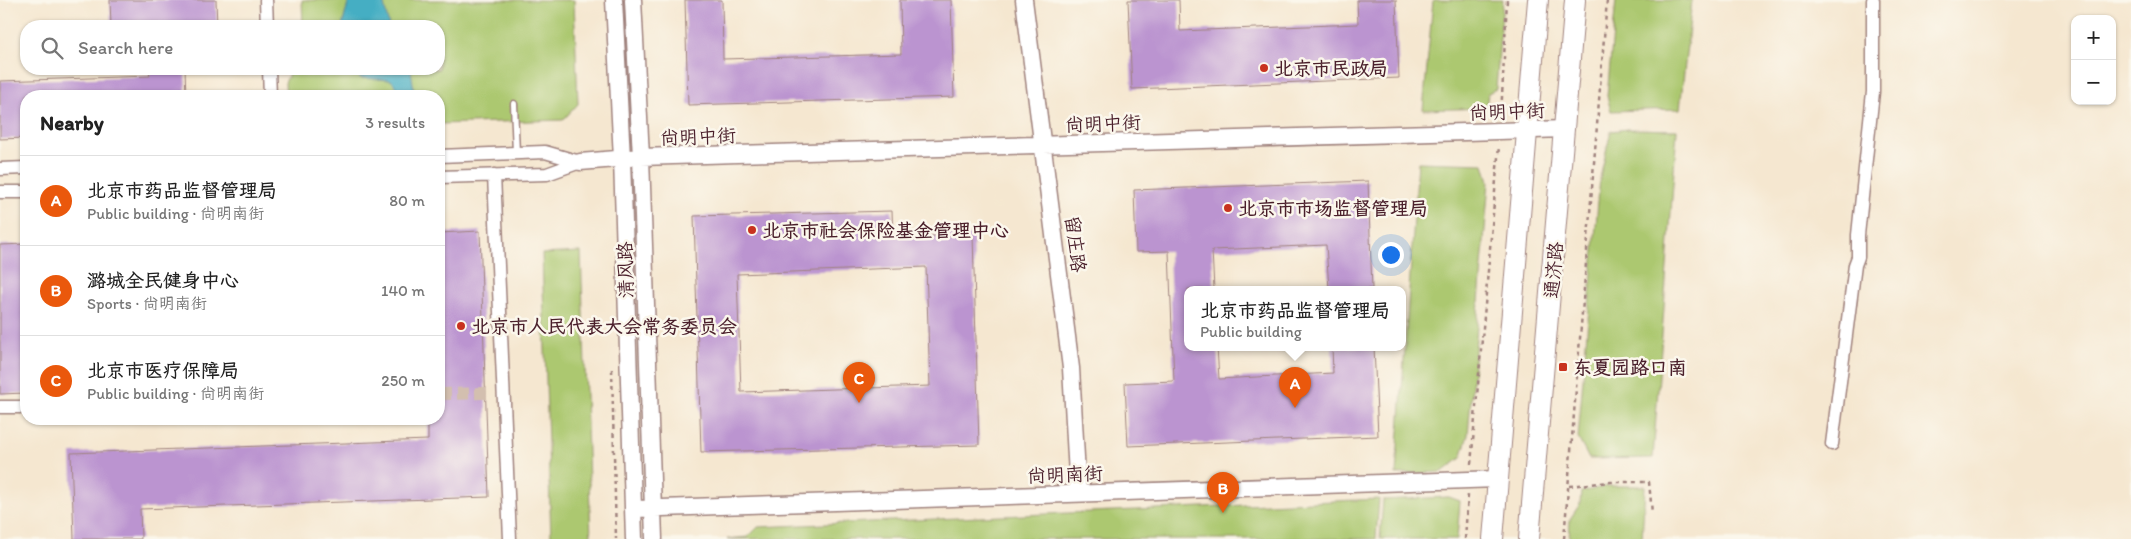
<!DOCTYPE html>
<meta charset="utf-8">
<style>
:root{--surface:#fff;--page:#f2f2f2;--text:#222;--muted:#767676;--line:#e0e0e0;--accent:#ea580c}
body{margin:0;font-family:Itim,"LXGW WenKai TC",sans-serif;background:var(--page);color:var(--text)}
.controls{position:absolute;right:15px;top:15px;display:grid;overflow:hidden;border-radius:10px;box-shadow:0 1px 4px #0004}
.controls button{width:45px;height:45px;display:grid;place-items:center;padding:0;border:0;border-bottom:1px solid var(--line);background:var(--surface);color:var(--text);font:25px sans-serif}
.you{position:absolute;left:1390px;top:254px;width:18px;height:18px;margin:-12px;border:4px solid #fff;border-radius:50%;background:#1a73e8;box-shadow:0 0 0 8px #1a73e833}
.badge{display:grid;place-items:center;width:32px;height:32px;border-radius:50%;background:var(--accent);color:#fff;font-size:16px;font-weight:700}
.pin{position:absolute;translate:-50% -41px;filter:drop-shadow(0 1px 2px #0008)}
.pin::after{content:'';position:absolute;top:26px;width:18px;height:15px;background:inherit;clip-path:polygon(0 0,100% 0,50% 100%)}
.popup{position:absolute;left:1184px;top:286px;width:222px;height:65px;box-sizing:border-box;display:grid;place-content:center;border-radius:10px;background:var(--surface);filter:drop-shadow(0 1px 4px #0005);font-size:16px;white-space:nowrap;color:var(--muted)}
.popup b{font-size:19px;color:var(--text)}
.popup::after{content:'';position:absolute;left:50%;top:100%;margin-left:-10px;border:10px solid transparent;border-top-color:var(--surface)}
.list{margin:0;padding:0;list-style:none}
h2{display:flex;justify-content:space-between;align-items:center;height:65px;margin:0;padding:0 20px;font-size:21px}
h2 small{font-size:16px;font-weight:400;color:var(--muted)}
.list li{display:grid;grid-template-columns:32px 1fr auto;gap:15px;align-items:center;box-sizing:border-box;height:90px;padding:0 20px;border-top:1px solid var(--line)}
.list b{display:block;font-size:19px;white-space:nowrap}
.list p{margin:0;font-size:16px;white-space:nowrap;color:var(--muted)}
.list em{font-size:16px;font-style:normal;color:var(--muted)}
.icon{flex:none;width:28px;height:28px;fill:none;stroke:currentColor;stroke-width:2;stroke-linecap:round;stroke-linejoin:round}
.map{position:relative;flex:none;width:2131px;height:539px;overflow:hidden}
.search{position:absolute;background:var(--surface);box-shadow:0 1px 4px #0004;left:20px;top:20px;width:425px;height:55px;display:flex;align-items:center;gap:12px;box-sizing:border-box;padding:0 18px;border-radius:20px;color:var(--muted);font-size:19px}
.panel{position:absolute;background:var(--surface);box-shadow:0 1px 4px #0004;left:20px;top:90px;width:425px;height:335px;border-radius:20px}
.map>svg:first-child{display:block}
.green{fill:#acc86f;stroke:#7b744d}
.water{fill:#44aec3;stroke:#476677}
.building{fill:#bb94d0;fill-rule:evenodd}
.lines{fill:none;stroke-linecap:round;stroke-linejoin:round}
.minor-tunnel{stroke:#d3bfaf;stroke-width:12;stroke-dasharray:12 6;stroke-linecap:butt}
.service-casing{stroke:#a0837e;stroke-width:9}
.minor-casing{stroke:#a0837e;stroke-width:15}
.tertiary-casing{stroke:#a0837e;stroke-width:19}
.primary-casing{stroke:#a0837e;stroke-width:22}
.path{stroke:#a0837e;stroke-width:2.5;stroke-dasharray:4 4;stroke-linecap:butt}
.service{stroke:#fff;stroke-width:6}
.minor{stroke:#fff;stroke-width:12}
.tertiary{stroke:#fff;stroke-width:16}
.primary{stroke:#fff;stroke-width:20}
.poi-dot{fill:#c8321e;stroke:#fbf7ec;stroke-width:2}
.labels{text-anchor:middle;stroke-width:5;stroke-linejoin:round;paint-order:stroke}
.poi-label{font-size:19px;font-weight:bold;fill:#4a1f2b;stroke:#fbf7ec;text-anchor:start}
.street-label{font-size:19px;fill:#4a1f2b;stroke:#fbf7ec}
</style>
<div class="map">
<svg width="2131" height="539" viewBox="0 0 2131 539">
<rect width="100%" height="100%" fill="#fbf7ec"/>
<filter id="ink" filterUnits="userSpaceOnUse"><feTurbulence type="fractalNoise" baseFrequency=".02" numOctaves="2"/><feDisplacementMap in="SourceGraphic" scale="10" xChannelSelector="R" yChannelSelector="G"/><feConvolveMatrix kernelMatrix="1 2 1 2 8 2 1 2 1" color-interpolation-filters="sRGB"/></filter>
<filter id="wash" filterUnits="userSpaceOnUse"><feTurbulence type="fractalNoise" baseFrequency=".0096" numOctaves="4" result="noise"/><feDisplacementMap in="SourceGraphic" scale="20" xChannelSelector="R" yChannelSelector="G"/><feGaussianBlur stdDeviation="1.12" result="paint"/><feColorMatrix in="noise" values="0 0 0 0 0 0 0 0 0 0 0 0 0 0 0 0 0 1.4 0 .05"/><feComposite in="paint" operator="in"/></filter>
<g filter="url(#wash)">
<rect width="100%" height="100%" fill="#f5e7d0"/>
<!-- green -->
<path class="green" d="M302,0H574L578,104L563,120L439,124V96H286L285,83L291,69H439V26H303Z
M1433,0H1503L1496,89L1488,93L1486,108L1423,110Z
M1616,0H1692L1680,109L1611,111L1607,96Z
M1628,129L1677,130L1653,458L1589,459L1578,438L1600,178L1611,131Z
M1418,162L1484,164L1489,181L1468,435L1461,458L1442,472L1396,474Z
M581,252L591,539H551L542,254Z
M1608,486H1645L1642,539H1569L1570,519L1580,504L1581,492Z
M1449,497L1460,501L1457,539H1380L1383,500Z
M1379,499L1376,539H727L748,537L758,527Z"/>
<!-- water -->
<path class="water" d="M349,0H383L389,26H342Z
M355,69H420L411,70L414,90L401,92L391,80L360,78Z"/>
<g id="blocks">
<!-- building -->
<path class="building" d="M110,0H216L217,26H111Z
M685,0H722L723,59L901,54L900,0H951L954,97L688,105Z
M1128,0H1179L1180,31L1358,24L1357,0H1396L1399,78L1132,89Z
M149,69H185L186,96H26V138L0,139V81L150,76Z
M1368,181L1372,289H1329L1326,245L1212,250L1214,289H1188V347H1217L1219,379L1333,373L1332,347H1374L1378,436L1128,446L1125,383L1174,381L1169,251L1136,252L1134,190Z
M892,211L893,237L973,235L979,445L701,452L694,216ZM926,267L930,386L741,392L737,274Z
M480,231L489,497L140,509L141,539H74L71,453L428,440V419H439V233Z
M26,244V393L0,394V245Z"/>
</g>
</g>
<g filter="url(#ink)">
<use href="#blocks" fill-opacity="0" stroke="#a0837e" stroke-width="1"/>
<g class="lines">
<!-- minor-tunnel -->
<path class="minor-tunnel" d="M439,394L491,393"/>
<!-- service casing -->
<g class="service-casing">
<path id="service" d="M514,104L516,153"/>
</g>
<!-- minor casing -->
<g class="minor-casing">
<path id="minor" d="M266,0L267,26
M269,69L270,96
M439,156L545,152L580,162
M0,169L26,168
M494,175L510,539
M439,177L547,174L580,162
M0,192H26
M0,407H26
M1832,444L1855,265L1858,257V235L1873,92V0"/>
</g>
<!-- tertiary casing -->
<g class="tertiary-casing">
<path id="tertiary" d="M614,0L622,159L634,539
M633,0L641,157L654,539
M1024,0L1071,368L1078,493
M580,162L641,157L1565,129
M633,509L1498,479"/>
</g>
<!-- primary casing -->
<g class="primary-casing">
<path id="primary" d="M1493,539L1538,0
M1529,539L1575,0"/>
</g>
<!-- path -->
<path class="path" d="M1501,116L1507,0
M612,369L616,539
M1471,464L1499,146
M1569,486L1611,482H1649L1652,513
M1465,539L1468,495
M1564,539L1607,0"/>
<!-- service -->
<use href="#service" class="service"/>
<!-- minor -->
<use href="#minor" class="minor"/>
<!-- tertiary -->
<use href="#tertiary" class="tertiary"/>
<!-- primary -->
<use href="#primary" class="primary"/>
</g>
</g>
<!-- markers -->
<g class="poi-dot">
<circle cx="1264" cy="68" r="5"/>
<circle cx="1228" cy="208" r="5"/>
<circle cx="752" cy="230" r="5"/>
<circle cx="461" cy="326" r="5"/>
<rect x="1558" y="362" width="10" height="10" rx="2.5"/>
</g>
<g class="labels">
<!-- poi labels -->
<g class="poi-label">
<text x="1274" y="75">北京市民政局</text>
<text x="1238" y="215">北京市市场监督管理局</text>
<text x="762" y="237">北京市社会保险基金管理中心</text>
<text x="471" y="333">北京市人民代表大会常务委员会</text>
<text x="1573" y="374">东夏园路口南</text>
</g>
<!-- street labels -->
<g class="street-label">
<text transform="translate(1507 111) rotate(-2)" y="7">尚明中街</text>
<text transform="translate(1103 123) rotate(-2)" y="7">尚明中街</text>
<text transform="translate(698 136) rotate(-2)" y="7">尚明中街</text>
<text transform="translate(1076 244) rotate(83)" y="7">留庄路</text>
<text transform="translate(625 270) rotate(-92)" y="7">清风路</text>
<text transform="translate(1553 270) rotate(-85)" y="7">通济路</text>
<text transform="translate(1065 474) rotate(-2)" y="7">尚明南街</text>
</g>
</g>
</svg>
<div class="controls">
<button>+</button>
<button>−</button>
</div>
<div class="you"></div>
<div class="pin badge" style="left:1295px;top:408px">A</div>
<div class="popup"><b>北京市药品监督管理局</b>Public building</div>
<div class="pin badge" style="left:1223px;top:513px">B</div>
<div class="pin badge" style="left:859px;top:403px">C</div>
<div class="search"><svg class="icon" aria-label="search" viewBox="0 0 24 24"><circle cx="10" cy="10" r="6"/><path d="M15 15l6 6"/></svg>Search here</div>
<section class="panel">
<h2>Nearby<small>3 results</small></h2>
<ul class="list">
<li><span class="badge">A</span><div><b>北京市药品监督管理局</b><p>Public building · 尚明南街</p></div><em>80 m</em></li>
<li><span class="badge">B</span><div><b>潞城全民健身中心</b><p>Sports · 尚明南街</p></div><em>140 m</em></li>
<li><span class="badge">C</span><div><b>北京市医疗保障局</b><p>Public building · 尚明南街</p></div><em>250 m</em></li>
</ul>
</section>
</div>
